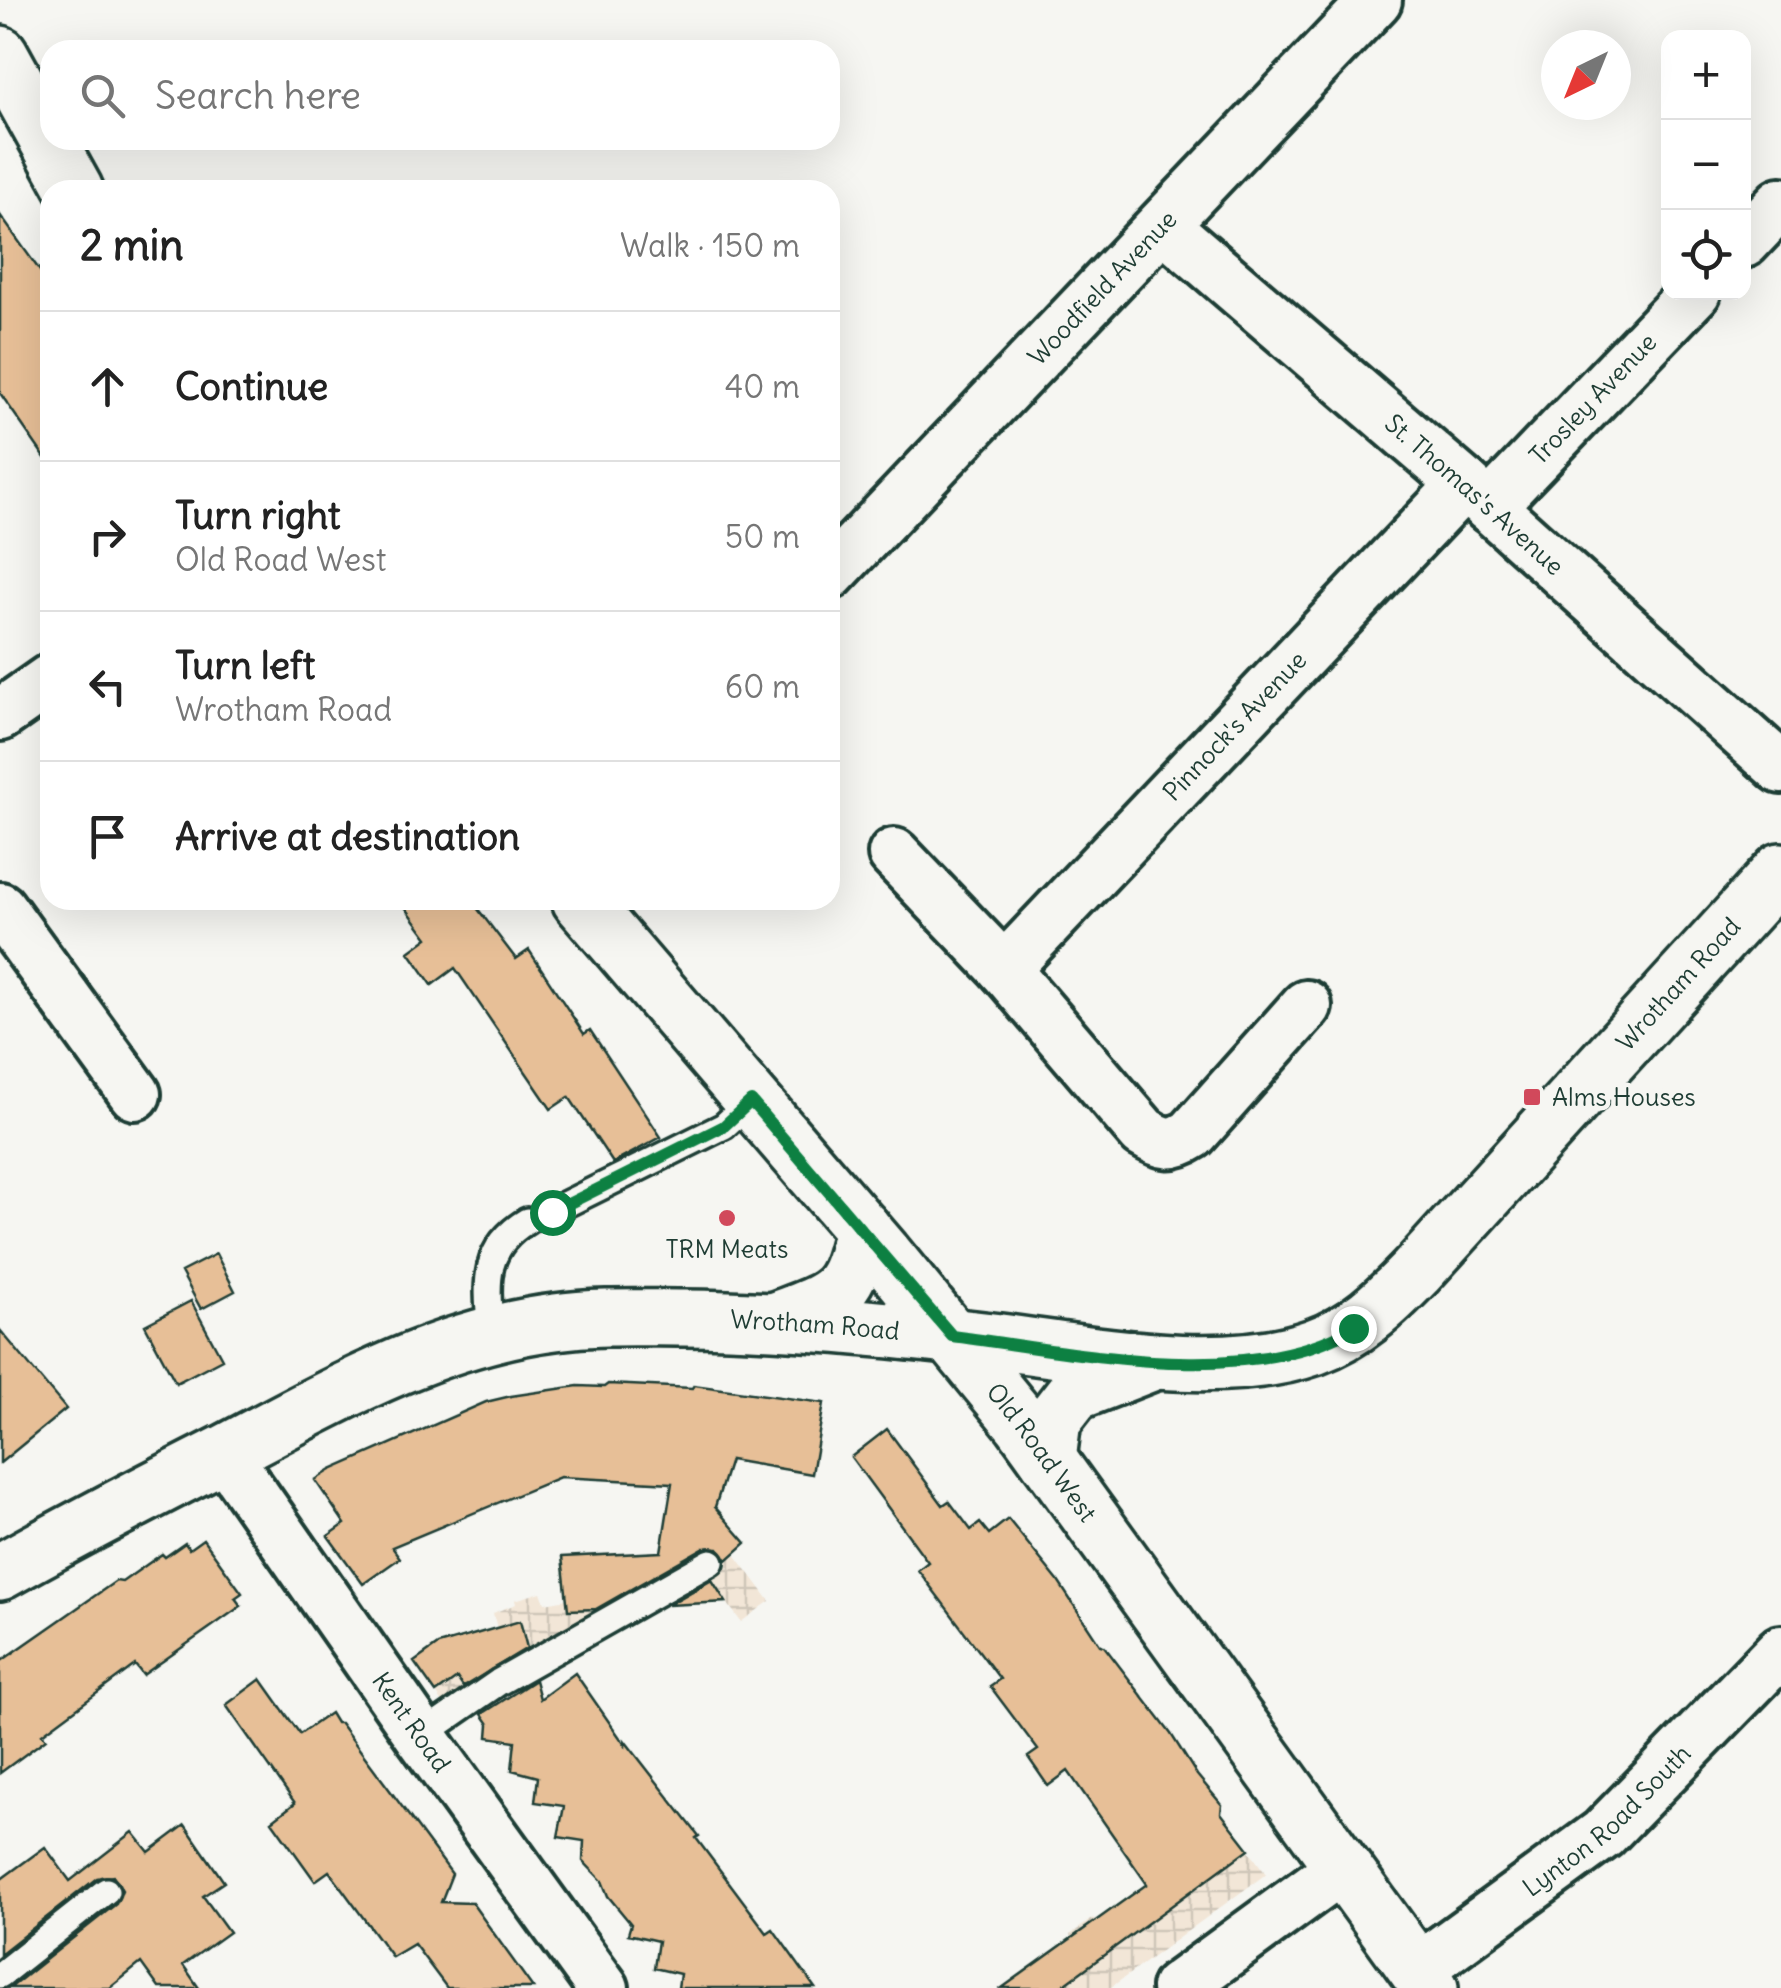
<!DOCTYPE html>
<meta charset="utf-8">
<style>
:root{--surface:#fff;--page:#f6f6f6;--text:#222;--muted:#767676;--line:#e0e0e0}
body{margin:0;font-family:Delius,sans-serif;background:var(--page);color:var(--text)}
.controls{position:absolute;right:30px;top:30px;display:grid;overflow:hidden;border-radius:20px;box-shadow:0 10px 40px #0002}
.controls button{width:90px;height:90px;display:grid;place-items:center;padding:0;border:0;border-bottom:2px solid var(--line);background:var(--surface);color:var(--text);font:50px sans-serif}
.compass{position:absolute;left:1541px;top:30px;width:90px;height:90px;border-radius:50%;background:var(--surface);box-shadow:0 10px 40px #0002;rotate:223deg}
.stop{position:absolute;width:30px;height:30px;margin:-22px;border:8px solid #0b8043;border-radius:50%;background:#fff}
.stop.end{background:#0b8043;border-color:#fff;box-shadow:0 2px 10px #0008}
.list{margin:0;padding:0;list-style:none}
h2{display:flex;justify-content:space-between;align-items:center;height:130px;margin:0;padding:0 40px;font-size:42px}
h2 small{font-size:32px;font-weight:400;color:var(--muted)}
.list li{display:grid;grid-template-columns:65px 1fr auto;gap:30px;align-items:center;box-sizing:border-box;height:150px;padding:0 40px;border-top:2px solid var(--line)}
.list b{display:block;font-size:38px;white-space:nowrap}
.list p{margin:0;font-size:32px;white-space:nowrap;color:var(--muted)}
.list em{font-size:32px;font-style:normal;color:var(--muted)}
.icon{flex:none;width:55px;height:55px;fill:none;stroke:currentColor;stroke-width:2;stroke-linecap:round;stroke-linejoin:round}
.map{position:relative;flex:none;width:1781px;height:1988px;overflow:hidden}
.search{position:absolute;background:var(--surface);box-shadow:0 10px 40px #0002;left:40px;top:40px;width:800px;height:110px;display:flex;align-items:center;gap:25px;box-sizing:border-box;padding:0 35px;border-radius:30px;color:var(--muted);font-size:38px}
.panel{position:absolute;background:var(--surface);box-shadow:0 10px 40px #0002;left:40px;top:180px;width:800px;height:730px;border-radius:30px}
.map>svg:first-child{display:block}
.industrial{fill:url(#industrial-grid)}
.building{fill:#e7bf97;stroke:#1f3d34;stroke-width:2.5}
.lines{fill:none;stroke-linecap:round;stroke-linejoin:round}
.service-casing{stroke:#1f3d34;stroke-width:32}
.minor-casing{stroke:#1f3d34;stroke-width:58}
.secondary-casing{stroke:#1f3d34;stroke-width:62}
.primary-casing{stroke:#1f3d34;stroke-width:62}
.service{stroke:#f6f6f2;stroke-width:25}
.minor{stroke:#f6f6f2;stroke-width:50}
.secondary{stroke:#f6f6f2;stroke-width:55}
.primary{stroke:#f6f6f2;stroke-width:55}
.route{stroke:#0b8043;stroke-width:12}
.poi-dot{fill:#d1495b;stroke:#f6f6f2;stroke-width:4}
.labels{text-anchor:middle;stroke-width:9;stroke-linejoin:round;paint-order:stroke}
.street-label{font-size:25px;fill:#1f3d34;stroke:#f6f6f2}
.poi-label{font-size:25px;fill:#1f3d34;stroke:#f6f6f2;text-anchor:start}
</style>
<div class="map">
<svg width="1781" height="1988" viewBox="0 0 1781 1988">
<defs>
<pattern id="industrial-grid" width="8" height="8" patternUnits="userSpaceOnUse" patternTransform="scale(2.5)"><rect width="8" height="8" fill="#f2e6d7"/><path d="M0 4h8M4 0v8" fill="none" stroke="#cfc6b9"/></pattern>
</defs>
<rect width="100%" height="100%" fill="#f6f6f2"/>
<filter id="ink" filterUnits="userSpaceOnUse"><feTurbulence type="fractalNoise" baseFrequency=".01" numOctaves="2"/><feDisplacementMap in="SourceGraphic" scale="20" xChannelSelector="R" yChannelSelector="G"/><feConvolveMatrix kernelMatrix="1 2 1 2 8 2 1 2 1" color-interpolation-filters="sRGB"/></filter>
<g filter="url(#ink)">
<!-- industrial -->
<path class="industrial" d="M712,1548L725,1561L734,1553L770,1601L741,1622L707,1575L458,1724L436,1693L466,1671L477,1633L497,1628L493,1613L516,1604L515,1600L541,1592L545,1603L567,1599L569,1610L593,1601H618L658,1579L660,1561L682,1565L684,1553H706Z
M1228,1822L1266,1874L1110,1988H1004L1072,1938L1070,1935L1093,1918L1097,1922Z"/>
<!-- building -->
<path class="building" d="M0,215L50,285V465L0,393Z
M400,900H471L516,959L529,950L584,1034L590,1030L661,1137L613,1163L569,1097L551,1109L455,968L432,985L409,952L428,938Z
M216,1254L235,1291L201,1309L181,1272Z
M191,1301L222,1359L176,1383L145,1325Z
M0,1330L66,1409L0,1463Z
M608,1384L692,1388L694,1385L824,1403L812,1474L730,1460L715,1507L746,1543L727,1560L718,1548H703L596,1609L568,1610L562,1557L661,1552L672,1483L560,1477L392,1547L400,1558L363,1584L328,1536L345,1524L315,1480L331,1470L486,1402L511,1396L578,1386L604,1387Z
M887,1429L943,1505L949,1501L971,1530L980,1523L989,1534L1008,1519L1058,1581L1100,1645L1104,1646L1171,1734L1197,1775L1222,1805L1221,1813L1249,1849L1059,1988H1002L1147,1884L1068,1771L1048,1786L1028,1757L1038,1750L990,1686L1000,1679L918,1570L928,1562L851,1457Z
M203,1539L242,1593L235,1598L241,1606L143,1675L135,1665L42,1734L46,1739L0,1773V1662L116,1581L122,1582L162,1554L165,1557L185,1543L189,1549Z
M712,1580L726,1602L668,1605Z
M520,1621L527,1648L463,1687L457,1678L436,1693L414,1662L438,1645Z
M575,1673L625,1745V1741L699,1836L696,1838L767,1933L773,1929L815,1988H678L680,1974L654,1968L658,1941L628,1934L631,1924L608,1896L602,1881L583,1861L584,1841L558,1837L564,1806L535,1802L538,1777L512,1770L515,1741L488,1737L489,1724L482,1714L535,1680L540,1699Z
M261,1679L300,1734L330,1713L336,1723H340L452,1874L441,1902L472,1903L533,1988H447L414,1944L392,1957L329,1871L315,1881L272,1821L295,1803L226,1705Z
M185,1825L224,1882L203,1896L229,1932L183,1965L199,1988H159L141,1963L110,1988H10L116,1904L122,1890L113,1876L97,1878L0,1954V1880L45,1847L70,1881L133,1832L149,1852Z"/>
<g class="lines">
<!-- service casing -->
<g class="service-casing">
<path id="service" d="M552,1211L724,1126L751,1101
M491,1334C487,1287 480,1249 527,1221
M421,1736L499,1682L711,1562
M0,1975L106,1891"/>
</g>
<!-- minor casing -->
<g class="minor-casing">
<g id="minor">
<path id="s1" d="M1163,225L1464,484L1781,768"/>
<path d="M1744,242L1781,203"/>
<path id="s2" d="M1489,507L1695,292"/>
<path id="s3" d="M830,574L1376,0"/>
<path d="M0,715L50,680"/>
<path d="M894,854L1004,969L1143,1132C1162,1144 1172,1147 1192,1134L1306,1006"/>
<path d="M0,908L135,1094"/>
<path id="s4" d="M1004,969L1464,484"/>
<path id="s5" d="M224,1453L421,1736L603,1988"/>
<path id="s6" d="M1417,1970L1603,1834L1781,1651"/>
<path d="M1177,1988L1344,1866"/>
</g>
</g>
<!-- secondary casing -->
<g class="secondary-casing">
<g id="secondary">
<path d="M0,54L75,190"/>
<path id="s7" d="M580,900L883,1253L1022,1423L1430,1988"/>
</g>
</g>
<!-- primary casing -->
<g class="primary-casing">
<g id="primary">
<path d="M778,1319C839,1296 848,1295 862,1228"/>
<path d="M1048,1459L1053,1420L1074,1393L1151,1363"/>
<path id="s8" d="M0,1572C75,1530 150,1491 227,1452C331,1397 436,1337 555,1322C598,1316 640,1318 683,1318C786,1319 889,1329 992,1341C1089,1353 1220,1380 1314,1347C1356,1332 1386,1303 1416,1272L1781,871"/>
</g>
</g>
<!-- service -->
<use href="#service" class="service"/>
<!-- minor -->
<use href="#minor" class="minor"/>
<!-- secondary -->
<use href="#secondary" class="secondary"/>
<!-- primary -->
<use href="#primary" class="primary"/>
</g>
</g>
<g class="lines" filter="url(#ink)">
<!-- route -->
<path class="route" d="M552,1212L724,1126L751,1101L952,1336C1071,1351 1245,1391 1353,1328"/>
</g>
<!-- markers -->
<g class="poi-dot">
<rect x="1522" y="1087" width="20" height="20" rx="5"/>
<circle cx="727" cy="1218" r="10"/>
</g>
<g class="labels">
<!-- street labels -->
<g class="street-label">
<text dy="9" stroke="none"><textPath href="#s3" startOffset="395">Woodfield Avenue</textPath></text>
<text dy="9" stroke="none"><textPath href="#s2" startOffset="150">Trosley Avenue</textPath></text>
<text dy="9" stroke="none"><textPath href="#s1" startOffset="412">St. Thomas's Avenue</textPath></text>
<text dy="9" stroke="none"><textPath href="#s4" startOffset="335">Pinnock's Avenue</textPath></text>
<text dy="9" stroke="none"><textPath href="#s8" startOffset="1892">Wrotham Road</textPath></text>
<text dy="9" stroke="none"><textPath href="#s8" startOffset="872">Wrotham Road</textPath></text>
<text dy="9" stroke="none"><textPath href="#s7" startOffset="720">Old Road West</textPath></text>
<text dy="9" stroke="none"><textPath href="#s5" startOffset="328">Kent Road</textPath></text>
<text dy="9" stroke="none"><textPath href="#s6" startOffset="242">Lynton Road South</textPath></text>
</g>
<!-- poi labels -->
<g class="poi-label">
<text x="1552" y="1106">Alms Houses</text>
<text x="727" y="1258" text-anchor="middle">TRM Meats</text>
</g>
</g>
</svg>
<div class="controls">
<button>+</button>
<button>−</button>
<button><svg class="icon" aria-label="locate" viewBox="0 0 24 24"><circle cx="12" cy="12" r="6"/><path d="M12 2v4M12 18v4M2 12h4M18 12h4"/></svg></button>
</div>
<svg class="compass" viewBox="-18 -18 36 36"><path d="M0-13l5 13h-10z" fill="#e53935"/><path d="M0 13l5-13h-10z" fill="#767676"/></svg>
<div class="stop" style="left:552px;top:1212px"></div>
<div class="stop end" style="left:1353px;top:1328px"></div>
<div class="search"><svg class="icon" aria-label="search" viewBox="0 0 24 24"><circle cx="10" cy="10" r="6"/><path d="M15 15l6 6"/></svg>Search here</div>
<section class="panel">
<h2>2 min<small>Walk · 150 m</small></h2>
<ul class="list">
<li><svg class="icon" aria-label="ahead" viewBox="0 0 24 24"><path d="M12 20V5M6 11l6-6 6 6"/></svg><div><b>Continue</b></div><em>40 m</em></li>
<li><svg class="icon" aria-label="right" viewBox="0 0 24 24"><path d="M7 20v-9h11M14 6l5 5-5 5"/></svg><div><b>Turn right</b><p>Old Road West</p></div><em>50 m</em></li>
<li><svg class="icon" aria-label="left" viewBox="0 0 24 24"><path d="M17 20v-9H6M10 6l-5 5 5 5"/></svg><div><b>Turn left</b><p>Wrotham Road</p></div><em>60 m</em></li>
<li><svg class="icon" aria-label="arrive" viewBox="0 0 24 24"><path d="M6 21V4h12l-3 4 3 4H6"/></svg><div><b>Arrive at destination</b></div></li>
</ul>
</section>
</div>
